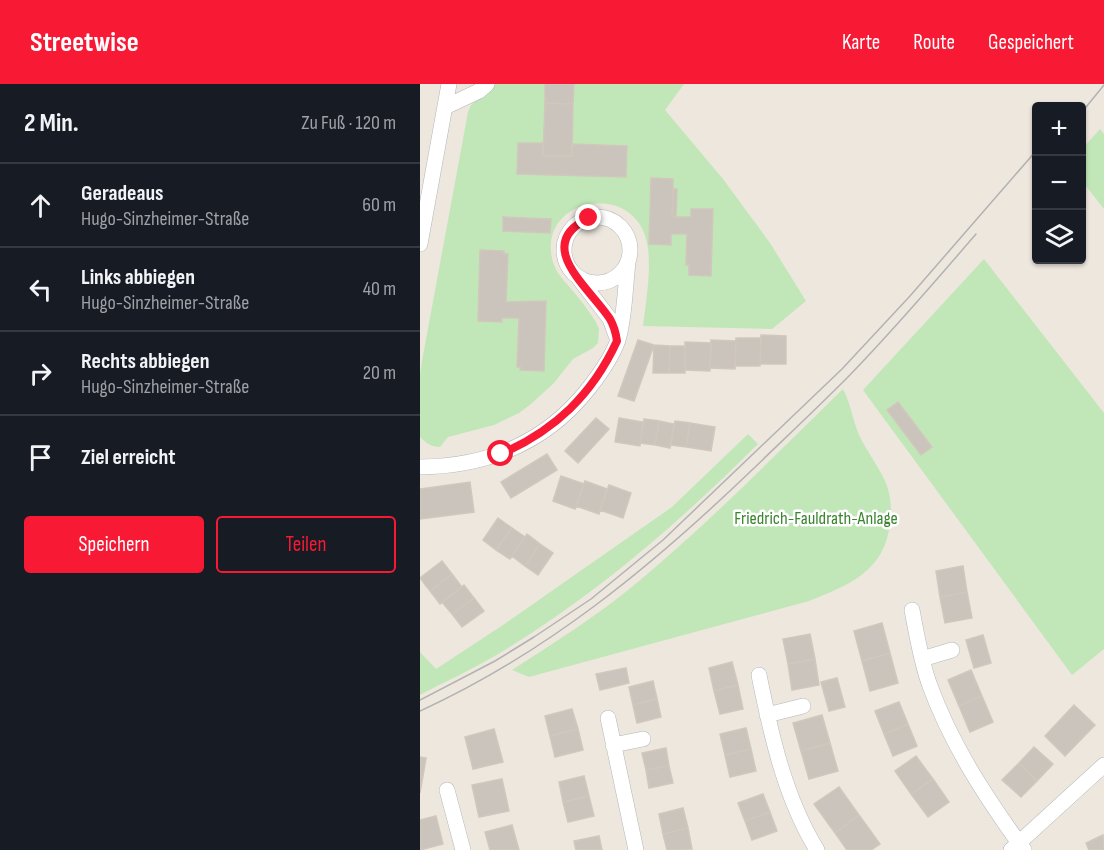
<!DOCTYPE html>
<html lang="de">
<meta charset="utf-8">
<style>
:root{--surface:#171b24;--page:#20242c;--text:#f1f3f6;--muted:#9ea1a6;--line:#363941;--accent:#f81934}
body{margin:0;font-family:"Sofia Sans Condensed",sans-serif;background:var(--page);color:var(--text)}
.controls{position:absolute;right:18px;top:18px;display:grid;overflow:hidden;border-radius:6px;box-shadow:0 2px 4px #0004}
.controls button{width:54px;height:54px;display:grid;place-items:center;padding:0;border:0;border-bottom:2px solid var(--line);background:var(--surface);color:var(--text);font:30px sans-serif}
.stop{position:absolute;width:18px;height:18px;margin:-14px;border:4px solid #f81934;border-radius:50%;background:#fff}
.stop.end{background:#f81934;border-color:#fff;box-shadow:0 2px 6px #0008}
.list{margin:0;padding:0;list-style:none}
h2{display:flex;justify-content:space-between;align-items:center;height:78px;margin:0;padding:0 24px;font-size:26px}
h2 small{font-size:20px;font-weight:400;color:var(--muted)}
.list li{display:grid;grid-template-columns:39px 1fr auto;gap:18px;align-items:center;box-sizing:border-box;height:84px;padding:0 24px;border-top:2px solid var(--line)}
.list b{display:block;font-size:22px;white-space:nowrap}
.list p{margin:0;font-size:20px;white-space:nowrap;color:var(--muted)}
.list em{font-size:20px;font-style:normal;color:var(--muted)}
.actions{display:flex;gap:12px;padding:18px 24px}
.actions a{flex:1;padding:14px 0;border:2px solid var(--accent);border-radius:6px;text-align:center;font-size:21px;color:var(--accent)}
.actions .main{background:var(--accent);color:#fff}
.icon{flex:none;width:33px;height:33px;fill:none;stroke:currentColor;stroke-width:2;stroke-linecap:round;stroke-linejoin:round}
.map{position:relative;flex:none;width:684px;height:766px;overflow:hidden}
header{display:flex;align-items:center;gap:36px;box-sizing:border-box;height:84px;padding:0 30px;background:var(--accent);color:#fff}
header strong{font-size:28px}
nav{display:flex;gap:33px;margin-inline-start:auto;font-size:21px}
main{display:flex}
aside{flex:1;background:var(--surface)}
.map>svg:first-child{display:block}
.green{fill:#c1e7b8}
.building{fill:#cac4bd;stroke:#d2c7bc;stroke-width:1.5}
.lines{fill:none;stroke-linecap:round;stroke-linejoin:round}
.street-casing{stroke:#b2b7bb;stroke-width:16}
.street{stroke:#fff;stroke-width:15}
.tram{stroke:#b1b2b2;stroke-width:1.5}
.route{stroke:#f81934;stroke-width:8}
.labels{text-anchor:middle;stroke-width:5;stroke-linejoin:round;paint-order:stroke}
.park-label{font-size:18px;fill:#3a842d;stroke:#fff}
</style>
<header>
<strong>Streetwise</strong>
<nav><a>Karte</a><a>Route</a><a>Gespeichert</a></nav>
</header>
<main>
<aside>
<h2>2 Min.<small>Zu Fuß · 120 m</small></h2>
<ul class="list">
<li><svg class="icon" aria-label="ahead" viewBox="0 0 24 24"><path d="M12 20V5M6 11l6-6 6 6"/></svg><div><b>Geradeaus</b><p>Hugo-Sinzheimer-Straße</p></div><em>60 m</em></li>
<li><svg class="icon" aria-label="left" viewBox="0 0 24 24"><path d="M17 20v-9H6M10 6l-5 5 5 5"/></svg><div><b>Links abbiegen</b><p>Hugo-Sinzheimer-Straße</p></div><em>40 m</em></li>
<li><svg class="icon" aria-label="right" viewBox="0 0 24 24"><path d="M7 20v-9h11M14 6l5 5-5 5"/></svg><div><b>Rechts abbiegen</b><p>Hugo-Sinzheimer-Straße</p></div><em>20 m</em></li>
<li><svg class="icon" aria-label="arrive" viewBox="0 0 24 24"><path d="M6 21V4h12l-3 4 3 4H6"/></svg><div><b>Ziel erreicht</b></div></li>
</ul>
<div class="actions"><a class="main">Speichern</a><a>Teilen</a></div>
</aside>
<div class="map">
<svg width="684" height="766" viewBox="0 0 684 766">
<rect width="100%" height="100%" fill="#ede7de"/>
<!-- green -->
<path class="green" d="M74,0H264L245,26L303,95L350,159L386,217L352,245L223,242C226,217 231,189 228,164C219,93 114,113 133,178C137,192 149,201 157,212C164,220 170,229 176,238L179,245L178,259L173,264L153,275L134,299L111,320L99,329L74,341L28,353L20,363C11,363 6,359 0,353V291L2,277L48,28L51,21Z
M680,45L684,50V125L662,97V65Z
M564,175L684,329V565L652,591L443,306Z
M423,305C432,322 433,341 442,357C450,372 461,386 467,402C471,414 472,426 470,439C465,487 429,501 389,517L109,593L92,586C135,558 180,530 219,497C291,437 356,370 423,305Z
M328,350L338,360C257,441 171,515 73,573C49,587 24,598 0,611V568L16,585L83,541L252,423Z"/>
<!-- building -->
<path class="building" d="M125,0H154L153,20L125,19Z
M125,19L153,20L152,72H123Z
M98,59H123V72H152V60L207,62L206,93L97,90Z
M231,94L253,95V105H257L256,133H271V125H293L291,192L269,191V181H266L267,150H251V161L229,160Z
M253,105H257L256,133H252Z
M83,133L131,135L130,149L83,147Z
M60,166L84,167V170H88L86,218L126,217L124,287L100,286L101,283H97L99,234H82V238L58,237Z
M341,251L366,252V280H340Z
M316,254H341L340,282H315Z
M218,256L234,261L214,317L198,312Z
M291,256L316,257L315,285L290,284Z
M265,258L291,259L290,287L265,286Z
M234,261L250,262L249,289H233Z
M250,262H265V289H249Z
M478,318L512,363L501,371L467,326Z
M176,334L189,345L158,379L145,367Z
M199,334L223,338L220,362L195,358Z
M224,335L239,337L235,361L220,359Z
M239,337L254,340L250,364L235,361Z
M255,337L270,339L266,363L251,361Z
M270,339L295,343L291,367L266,363Z
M127,370L137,386L91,414L81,398Z
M141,392L164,400L155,425L133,417Z
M165,397L187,405L179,430L156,422Z
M50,398L54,428L0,435V405Z
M189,401L211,409L203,434L180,426Z
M78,434L92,444L76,466L63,456Z
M92,444L105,453L90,475L76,466Z
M107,450L120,460L105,482L92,472Z
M120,460L133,469L118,491L105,482Z
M22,477L32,490L10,507L0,494Z
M543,482L547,508L520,513L516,487Z
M32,490L42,503L20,520L10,507Z
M44,501L54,514L32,530L22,518Z
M547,508L552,534L525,539L520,513Z
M54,514L64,527L42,543L32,530Z
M462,539L470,569L442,577L434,547Z
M390,550L395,575L368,580L363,555Z
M563,551L571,579L554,584L546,556Z
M470,569L478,599L450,607L442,577Z
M395,575L399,601L372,606L368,580Z
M312,578L318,601L294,607L289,584Z
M206,584L209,599L180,606L176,590Z
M551,586L562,612L539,622L528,596Z
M417,594L425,623L409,627L401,598Z
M233,597L237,615L213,621L209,603Z
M318,601L323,625L300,630L294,607Z
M562,612L573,638L550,648L539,622Z
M237,615L241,633L217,639L213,621Z
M479,618L488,640L464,650L455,627Z
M654,621L675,641L645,672L625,652Z
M152,625L158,645L130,652L125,632Z
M402,631L410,659L381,667L373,639Z
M488,640L497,662L473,672L464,650Z
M326,644L331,665L305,671L300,650Z
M74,645L83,678L53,685L45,653Z
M158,645L163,666L135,673L130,652Z
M410,659L418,687L389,695L381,667Z
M614,663L633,680L617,697L599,679Z
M246,664L249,682L226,686L222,669Z
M331,665L336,687L310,693L305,671Z
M496,672L513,695L491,710L475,687Z
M0,673L6,674L0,709Z
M599,679L617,697L601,713L582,696Z
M249,682L253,699L229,704L226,686Z
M164,692L169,712L143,718L139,698Z
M82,695L89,727L59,733L52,701Z
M513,695L529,718L508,733L491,710Z
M419,703L439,731L415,749L394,720Z
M343,710L350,728L325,737L318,719Z
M169,712L174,732L148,738L143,718Z
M263,724L268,744L243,750L239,730Z
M350,728L357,747L332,756L325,737Z
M439,731L460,760L451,766H427L415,749Z
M16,732L23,760L0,766V736Z
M92,741L99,766H70L65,748Z
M268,744L272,765L247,766L243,750Z
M683,751L684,766H669L666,759Z
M179,752L182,766H156L154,757Z"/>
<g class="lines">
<!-- street casing -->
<g class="street-casing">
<path id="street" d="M25,23L59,7L67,0
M144 166a33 33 0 1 1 66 0a33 33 0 1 1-66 0Z
M0,160L29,0
M157,192L190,235L197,254
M0,383C69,382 126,359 169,304C180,290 192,273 198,256C205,232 205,204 208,178
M492,526C497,552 501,578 510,602C532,662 567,715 604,766
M502,575L532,566
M339,591C351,651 365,714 397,766
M347,631L383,622
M188,634L216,766
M193,661L223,655
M27,706L43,766
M591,766L684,681"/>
</g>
<!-- street -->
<use href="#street" class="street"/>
<!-- tram -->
<path class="tram" d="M662,28L684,1
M0,616L75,577L114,553L171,515L243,456L422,285L490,212L616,67
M0,627C127,569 232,482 332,386C363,356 395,326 426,295C471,249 514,199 556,150"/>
</g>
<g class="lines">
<!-- route -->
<path class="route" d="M81,370C135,346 172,311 197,257C196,250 194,242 190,235C171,205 111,161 169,134"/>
</g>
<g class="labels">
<!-- park labels -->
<g class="park-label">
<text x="396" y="440">Friedrich-Fauldrath-Anlage</text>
</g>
</g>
</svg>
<div class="controls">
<button>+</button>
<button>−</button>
<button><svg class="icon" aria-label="layers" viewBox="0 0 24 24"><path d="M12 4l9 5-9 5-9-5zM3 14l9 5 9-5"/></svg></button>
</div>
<div class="stop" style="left:81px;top:370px"></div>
<div class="stop end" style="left:169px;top:134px"></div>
</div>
</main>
